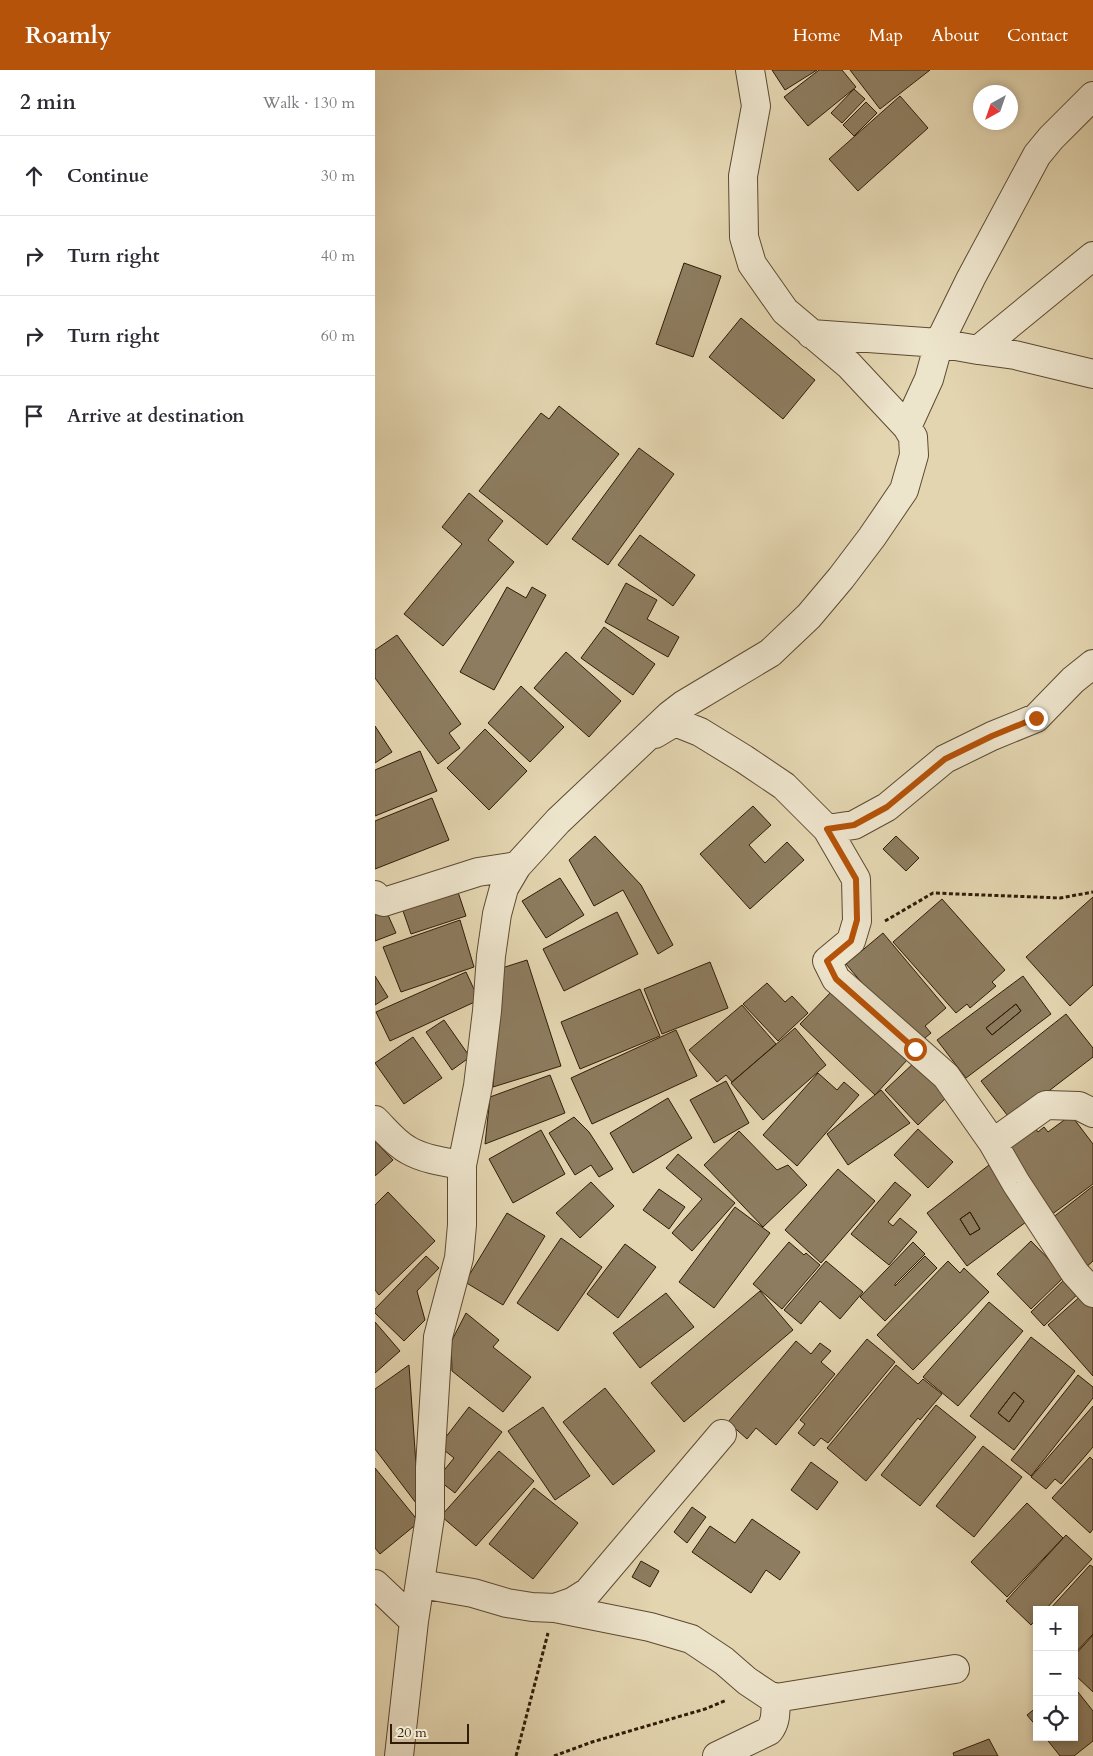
<!DOCTYPE html>
<meta charset="utf-8">
<style>
:root{--surface:#fff;--page:#f7f7f7;--text:#2b2b33;--muted:#7c7c81;--line:#e1e1e2;--accent:#b45309}
body{margin:0;font-family:Cardo,serif;background:var(--page);color:var(--text)}
.controls{position:absolute;right:15px;bottom:15px;display:grid;overflow:hidden;border-radius:0px;box-shadow:0 2px 8px #0003}
.controls button{width:45px;height:45px;display:grid;place-items:center;padding:0;border:0;border-bottom:1px solid var(--line);background:var(--surface);color:var(--text);font:25px sans-serif}
.compass{position:absolute;left:598px;top:15px;width:45px;height:45px;border-radius:50%;background:var(--surface);box-shadow:0 2px 8px #0003;rotate:220deg}
.scale{position:absolute;left:15px;bottom:12px;width:79px;box-sizing:border-box;padding-left:5px;border:2px solid #301c07;border-top:0;font-size:14px;line-height:18px;white-space:nowrap;color:#301c07;-webkit-text-stroke:4px #ede4cc;paint-order:stroke}
.stop{position:absolute;width:15px;height:15px;margin:-11px;border:4px solid #b45309;border-radius:50%;background:#fff}
.stop.end{background:#b45309;border-color:#fff;box-shadow:0 1px 5px #0008}
.list{margin:0;padding:0;list-style:none}
h2{display:flex;justify-content:space-between;align-items:center;height:65px;margin:0;padding:0 20px;font-size:21px}
h2 small{font-size:16px;font-weight:400;color:var(--muted)}
.list li{display:grid;grid-template-columns:32px 1fr auto;gap:15px;align-items:center;box-sizing:border-box;height:80px;padding:0 20px;border-top:1px solid var(--line)}
.list b{display:block;font-size:19px;white-space:nowrap}
.list em{font-size:16px;font-style:normal;color:var(--muted)}
.icon{flex:none;width:28px;height:28px;fill:none;stroke:currentColor;stroke-width:2;stroke-linecap:round;stroke-linejoin:round}
.map{position:relative;flex:none;width:718px;height:1686px;overflow:hidden}
header{display:flex;align-items:center;gap:30px;box-sizing:border-box;height:70px;padding:0 25px;background:var(--accent);color:#fff}
header strong{font-size:24px}
nav{display:flex;gap:28px;margin-inline-start:auto;font-size:18px}
main{display:flex}
aside{flex:1;background:var(--surface)}
.map>svg:first-child{display:block}
.building{fill:#8d7c5f;stroke:#301c07;fill-rule:evenodd}
.lines{fill:none;stroke-linecap:round;stroke-linejoin:round}
.minor-casing{stroke:#5d4a31;stroke-width:30}
.path{stroke:#301c07;stroke-width:3;stroke-dasharray:4 2.5;stroke-linecap:butt}
.minor{stroke:#ede4cc;stroke-width:28}
.route{stroke:#b45309;stroke-width:6}
</style>
<header>
<strong>Roamly</strong>
<nav><a>Home</a><a>Map</a><a>About</a><a>Contact</a></nav>
</header>
<main>
<aside>
<h2>2 min<small>Walk · 130 m</small></h2>
<ul class="list">
<li><svg class="icon" aria-label="ahead" viewBox="0 0 24 24"><path d="M12 20V5M6 11l6-6 6 6"/></svg><div><b>Continue</b></div><em>30 m</em></li>
<li><svg class="icon" aria-label="right" viewBox="0 0 24 24"><path d="M7 20v-9h11M14 6l5 5-5 5"/></svg><div><b>Turn right</b></div><em>40 m</em></li>
<li><svg class="icon" aria-label="right" viewBox="0 0 24 24"><path d="M7 20v-9h11M14 6l5 5-5 5"/></svg><div><b>Turn right</b></div><em>60 m</em></li>
<li><svg class="icon" aria-label="arrive" viewBox="0 0 24 24"><path d="M6 21V4h12l-3 4 3 4H6"/></svg><div><b>Arrive at destination</b></div></li>
</ul>
</aside>
<div class="map">
<svg width="718" height="1686" viewBox="0 0 718 1686">
<rect width="100%" height="100%" fill="#e3d5b0"/>
<filter id="stains"><feTurbulence type="fractalNoise" baseFrequency=".004" numOctaves="4"/><feColorMatrix values="0 0 0 0 .2 0 0 0 0 .09 0 0 0 0 .02 0 0 0 .5 -.17"/></filter>
<radialGradient id="worn" r=".72"><stop offset=".6" stop-color="#630" stop-opacity="0"/><stop offset="1" stop-color="#630" stop-opacity=".3"/></radialGradient>
<!-- building -->
<path class="building" d="M397,0H442L410,20Z
M444,0H467L481,17L433,56L409,27Z
M475,0H555L505,39Z
M479,19L490,29L467,53L456,43Z
M525,26L553,58L483,121L454,89Z
M491,32L502,43L479,66L468,55Z
M309,193L346,206L318,287L281,274Z
M366,248L440,310L408,349L334,287Z
M184,336L244,384L172,475L104,421L166,343L174,349Z
M264,378L299,404L233,495L197,469Z
M94,423L128,451L113,470L139,492L68,576L29,544L87,474L67,457Z
M265,465L320,505L298,536L243,495Z
M251,513L282,530L272,549L304,567L293,587L230,552Z
M132,517L151,528L157,517L171,525L119,620L85,602Z
M229,557L280,594L258,625L206,588Z
M22,565L86,654L74,663L85,678L63,694L0,608V580Z
M191,582L246,631L214,667L159,618Z
M146,616L189,657L155,692L113,653Z
M0,656L17,682L0,693Z
M110,659L152,701L114,740L72,698Z
M45,681L62,721L0,746V700Z
M57,728L74,770L0,799V751Z
M378,736L396,755L374,775L390,793L412,772L429,790L375,839L325,784Z
M220,766L266,815L298,875L283,884L248,820L219,836L194,790Z
M521,766L544,788L531,801L508,779Z
M185,808L209,845L171,868L147,831Z
M81,816L91,846L36,864L26,835Z
M718,827V915L695,936L651,887Z
M567,829L630,900L617,912L621,916L595,938L592,934L581,943L518,872Z
M9,836L21,863L0,871V840Z
M242,842L263,884L189,921L168,879Z
M85,850L99,897L26,922L8,877Z
M508,863L571,938L550,956L556,963L540,976L471,894Z
M152,890L186,996L118,1017L127,898Z
M335,892L353,938L287,964L269,919Z
M91,902L104,930L15,971L1,942Z
M0,906L13,927L0,935Z
M648,906L676,944L591,1008L562,970ZM641,934L646,941L617,965L611,958Z
M392,913L410,932L417,926L433,943L403,971L368,934Z
M265,919L285,966L205,999L186,952Z
M459,919L533,989L500,1025L425,954Z
M641,934L646,941L617,965L611,958Z
M367,935L401,974L357,1012L351,1005L342,1012L314,980Z
M691,944L718,978V987L636,1050L606,1011Z
M69,950L95,987L77,1000L51,962Z
M420,958L451,995L388,1050L356,1013Z
M301,960L322,1006L217,1054L196,1008Z
M38,967L67,1008L29,1034L0,993Z
M541,991L574,1025L543,1055L510,1020Z
M443,1003L462,1020L469,1012L484,1025L422,1096L388,1065Z
M175,1005L190,1043L110,1074L115,1027Z
M351,1011L374,1053L339,1073L315,1030Z
M506,1020L535,1053L473,1095L452,1064Z
M293,1028L317,1068L258,1103L235,1063Z
M696,1045L718,1074V1114L676,1145L628,1082L660,1058L663,1062L669,1057L673,1062Z
M199,1047L214,1062L238,1099L224,1107L216,1095L200,1105L174,1063Z
M543,1059L578,1092L553,1118L519,1085Z
M166,1060L190,1104L138,1133L114,1089Z
M364,1061L402,1100L413,1095L432,1115L388,1157L329,1095Z
M0,1071L18,1090L0,1106Z
M303,1084L360,1133L317,1181L297,1163L327,1129L291,1098Z
M614,1095L655,1149L592,1196L552,1143ZM595,1142L605,1159L595,1165L585,1149Z
M463,1099L500,1131L446,1193L410,1160Z
M216,1112L239,1136L205,1168L181,1143Z
M520,1112L536,1125L513,1152L518,1156L525,1148L542,1162L514,1195L476,1164Z
M718,1116V1191L709,1199L672,1152Z
M284,1119L310,1137L294,1159L268,1140Z
M13,1122L60,1171L4,1225L0,1220V1135Z
M360,1137L395,1163L339,1238L304,1212Z
M595,1142L605,1159L595,1165L585,1149Z
M132,1143L170,1166L128,1235L90,1212Z
M186,1168L227,1197L183,1261L142,1233Z
M656,1171L690,1206L656,1239L622,1204Z
M414,1172L429,1185L431,1183L445,1195L407,1239L378,1214Z
M538,1172L550,1184L520,1214V1216L550,1186L562,1198L510,1251L485,1227Z
M250,1174L281,1197L243,1248L212,1224Z
M51,1186L64,1198L42,1221L50,1250L29,1271L0,1243V1239Z
M451,1191L488,1222L465,1249L445,1231L426,1254L409,1240Z
M573,1191L585,1203L589,1198L614,1222L538,1300L502,1265Z
M692,1207L706,1221L669,1256L656,1242Z
M385,1221L418,1260L309,1352L276,1313Z
M291,1223L319,1257L265,1298L238,1263Z
M708,1224L718,1236V1306L673,1255Z
M614,1232L648,1261L583,1336L548,1307Z
M91,1243L124,1270L118,1277L156,1307L128,1342L77,1301L76,1272Z
M0,1252L25,1281L0,1303Z
M656,1267L700,1301L639,1380L595,1346ZM639,1322L649,1331L634,1352L623,1343Z
M492,1269L520,1292L453,1373L446,1368L439,1376L423,1363L430,1354L425,1350Z
M421,1271L436,1284L445,1273L456,1281L446,1292L460,1304L401,1375L381,1358L372,1369L353,1352Z
M34,1295L44,1437L0,1379V1319Z
M521,1295L543,1314L548,1309L567,1324L545,1350L543,1348L491,1411L452,1378Z
M703,1305L718,1317V1328L656,1406L636,1390Z
M230,1318L280,1381L238,1415L188,1352Z
M639,1322L649,1331L634,1352L623,1343Z
M561,1335L601,1367L545,1436L506,1405Z
M718,1336V1377L686,1414L680,1409L671,1419L656,1407Z
M94,1337L127,1362L80,1423L62,1409L79,1388L64,1376Z
M168,1337L215,1406L180,1430L133,1361Z
M608,1376L647,1407L599,1467L561,1436Z
M124,1381L159,1411L101,1476L66,1446Z
M715,1387L718,1390V1459L715,1463L677,1428Z
M436,1392L463,1412L442,1440L416,1420Z
M0,1398L44,1452L5,1484L0,1478Z
M159,1418L203,1453L158,1509L114,1474Z
M652,1433L688,1468L632,1527L596,1492Z
M317,1437L331,1447L312,1473L299,1462Z
M377,1449L425,1482L405,1510L391,1500L376,1523L317,1482L335,1456L360,1473Z
M691,1465L717,1489L670,1540H662V1548L656,1555L631,1531Z
M266,1491L284,1501L275,1517L257,1507Z
M715,1495L718,1497V1564L699,1584V1540H674Z
M718,1565V1622L699,1604V1586Z
M699,1617L718,1641V1671L699,1686H685L670,1667H699Z
M662,1637V1657L652,1645Z
M614,1669L623,1686H579L578,1683Z"/>
<g class="lines">
<!-- minor casing -->
<g class="minor-casing">
<path id="minor" d="M436,264L564,273L603,280L640,285L718,304
M603,280L718,186
M532,357L554,309L564,273L596,208L662,85L676,68L718,26
M280,664L300,652L325,662L369,689L409,716L452,759L481,809L482,851L476,871L452,891L461,909L571,1006L618,1073L641,1113L700,1203L718,1223
M452,759L479,755L512,737L570,689L617,666L661,648L698,610L718,594
M0,825L3,830L9,832L103,802L142,796
M0,1050C10,1060 20,1073 33,1080C48,1089 69,1092 87,1095
M618,1073L671,1035L704,1036L718,1043
M0,1514L39,1551
M46,1514L98,1523L132,1533L157,1537L180,1538L275,1557L316,1569L349,1591L372,1611L393,1625L401,1628L580,1599
M180,1538L197,1532L213,1522L347,1364
M24,1686L39,1551L55,1447V1397L63,1267L84,1188L87,1155V1095L103,1016L112,941L116,886L122,844L129,818L142,796L183,751L295,645L308,635L395,583L434,546L466,508L497,467L529,420L539,385L538,367L532,357L474,295L410,241L377,194L369,167L368,106L381,36L375,0
M342,1686L394,1661C402,1651 400,1641 401,1628"/>
</g>
<!-- path -->
<path class="path" d="M510,851L558,823L685,828L718,822
M141,1686L173,1563
M179,1686L217,1672L330,1639L352,1630"/>
<!-- minor -->
<use href="#minor" class="minor"/>
</g>
<g class="lines">
<!-- route -->
<path class="route" d="M540,979L461,909L452,891L476,871L482,850L481,809L452,759L479,755L512,737L570,689L617,666L661,648"/>
</g>
<rect width="100%" height="100%" filter="url(#stains)"/>
<rect width="100%" height="100%" fill="url(#worn)"/>
</svg>
<div class="controls">
<button>+</button>
<button>−</button>
<button><svg class="icon" aria-label="locate" viewBox="0 0 24 24"><circle cx="12" cy="12" r="6"/><path d="M12 2v4M12 18v4M2 12h4M18 12h4"/></svg></button>
</div>
<svg class="compass" viewBox="-18 -18 36 36"><path d="M0-13l5 13h-10z" fill="#e53935"/><path d="M0 13l5-13h-10z" fill="#7c7c81"/></svg>
<div class="scale">20 m</div>
<div class="stop" style="left:540px;top:979px"></div>
<div class="stop end" style="left:661px;top:648px"></div>
</div>
</main>
